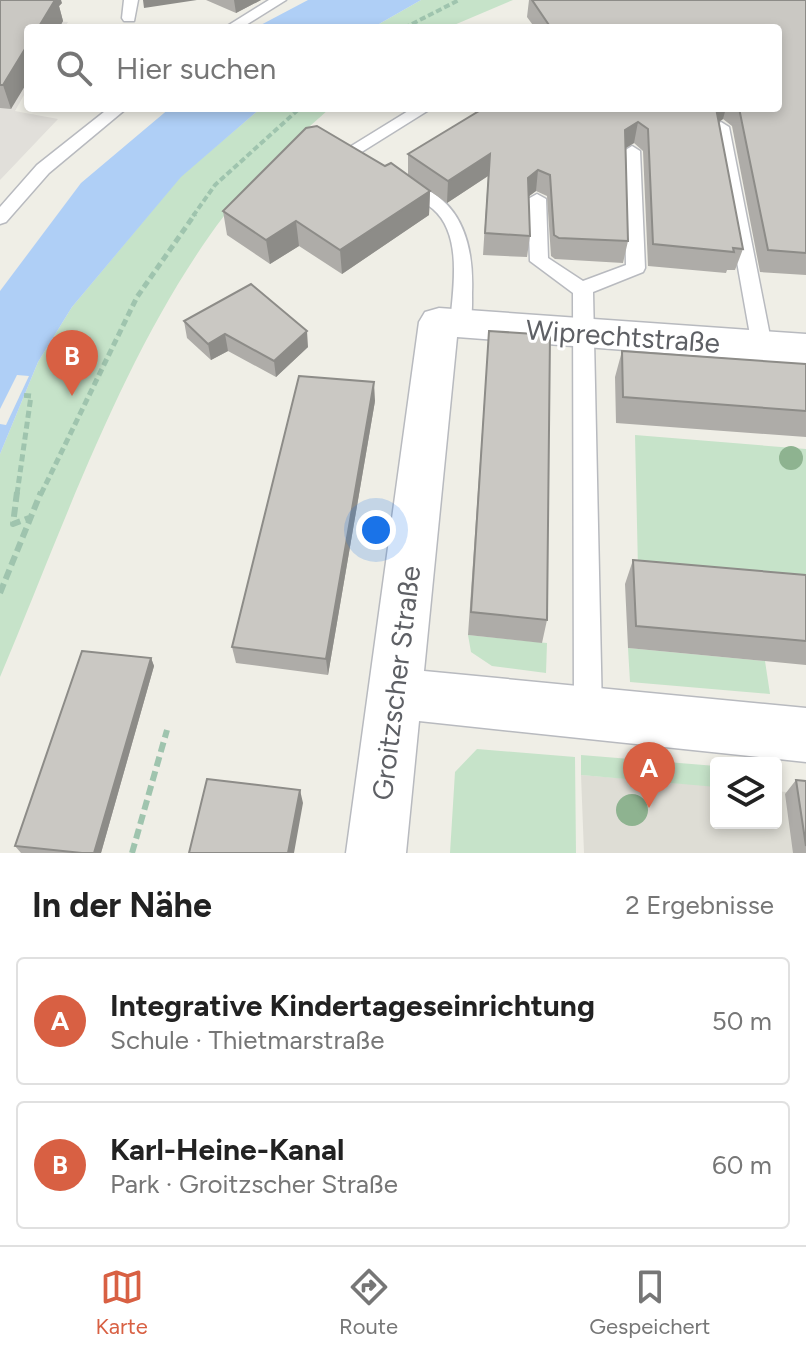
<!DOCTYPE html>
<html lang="de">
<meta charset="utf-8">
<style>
:root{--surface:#fff;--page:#f6f6f6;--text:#222;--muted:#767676;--line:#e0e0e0;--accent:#d86043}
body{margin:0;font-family:Figtree,sans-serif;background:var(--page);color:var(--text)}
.controls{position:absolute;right:24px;bottom:24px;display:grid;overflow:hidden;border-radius:8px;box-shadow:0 4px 12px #0003}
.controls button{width:72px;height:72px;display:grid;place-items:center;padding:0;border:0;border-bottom:2px solid var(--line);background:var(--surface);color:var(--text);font:40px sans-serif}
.you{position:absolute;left:376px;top:530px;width:28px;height:28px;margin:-20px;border:6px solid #fff;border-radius:50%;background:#1a73e8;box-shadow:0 0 0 12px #1a73e833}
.badge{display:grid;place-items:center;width:52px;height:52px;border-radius:50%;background:var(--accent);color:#fff;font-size:26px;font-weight:700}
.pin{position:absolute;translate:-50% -66px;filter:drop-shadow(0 2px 4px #0008)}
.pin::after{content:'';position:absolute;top:42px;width:28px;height:24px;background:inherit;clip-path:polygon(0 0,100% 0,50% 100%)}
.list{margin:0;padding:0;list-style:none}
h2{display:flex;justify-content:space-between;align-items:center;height:104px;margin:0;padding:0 32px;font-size:34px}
h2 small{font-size:26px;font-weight:400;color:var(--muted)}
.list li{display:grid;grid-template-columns:52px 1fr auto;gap:24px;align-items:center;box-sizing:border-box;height:128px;margin:0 16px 16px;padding:0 16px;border:2px solid var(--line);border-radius:8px}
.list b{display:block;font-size:30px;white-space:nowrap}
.list p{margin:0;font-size:26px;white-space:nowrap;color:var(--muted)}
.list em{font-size:26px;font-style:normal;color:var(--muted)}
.icon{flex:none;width:44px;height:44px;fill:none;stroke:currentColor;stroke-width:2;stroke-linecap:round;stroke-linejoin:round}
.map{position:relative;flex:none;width:806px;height:853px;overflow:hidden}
.search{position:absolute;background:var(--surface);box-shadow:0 4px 12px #0003;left:24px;right:24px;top:24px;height:88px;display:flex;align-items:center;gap:20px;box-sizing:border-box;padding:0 28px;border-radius:8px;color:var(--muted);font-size:30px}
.sheet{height:392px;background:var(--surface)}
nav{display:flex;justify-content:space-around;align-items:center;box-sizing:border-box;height:112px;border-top:2px solid var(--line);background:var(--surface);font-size:22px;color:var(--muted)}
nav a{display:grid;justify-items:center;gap:4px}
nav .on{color:var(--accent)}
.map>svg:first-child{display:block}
.industrial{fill:#e1dfda}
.education{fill:#deddd5}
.green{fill:#c6e3c9}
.water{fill:#afcff6}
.pier{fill:#efeee6}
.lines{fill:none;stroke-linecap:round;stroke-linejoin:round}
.lane-casing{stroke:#b8babf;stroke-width:3}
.street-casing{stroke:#b8babf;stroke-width:3}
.path-far2{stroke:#9fc4ae;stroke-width:4;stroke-dasharray:6 3;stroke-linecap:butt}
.path-far1{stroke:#9fc4ae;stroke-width:5;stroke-dasharray:7 4;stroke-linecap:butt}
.path{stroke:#9fc4ae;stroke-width:6;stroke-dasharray:10 5;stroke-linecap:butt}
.lane{fill:#fff;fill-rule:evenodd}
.street{fill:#fff;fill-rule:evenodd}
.tree{fill:#8eb390}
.wall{fill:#aeaca8}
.shaded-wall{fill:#8d8c88}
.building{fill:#cac8c3;stroke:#8d8c88;stroke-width:2}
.labels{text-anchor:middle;stroke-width:6;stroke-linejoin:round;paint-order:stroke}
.street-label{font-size:28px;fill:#5e6065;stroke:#fff}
</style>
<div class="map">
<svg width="806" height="853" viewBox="0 0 806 853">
<rect width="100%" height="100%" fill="#efeee6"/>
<!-- industrial -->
<path class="industrial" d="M0,17L68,22L64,28H28V88L15,111L58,119L0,180Z"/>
<!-- education -->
<path class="education" d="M581,775L716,786V823H776V791L806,794V853H584Z"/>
<!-- green -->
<path class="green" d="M421,0H513L447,28H372Z
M261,108H330C305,131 277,154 254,179C136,313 69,514 0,677V454L38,362L72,307L181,176Z
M635,435L806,449V584L638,569Z
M468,635L547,643L546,673L492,666L471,652Z
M628,648L765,661L770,694L630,682Z
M477,749L575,757L576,853H450L455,772Z
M581,755L716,766V787L581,775Z"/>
<!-- water -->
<path class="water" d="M308,0H421L372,28H255Z
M170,108H261L181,177L72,307L38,362L0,454V291L81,183Z"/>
<!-- pier -->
<path class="pier" d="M17,375L29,376L6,425L0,424V409Z"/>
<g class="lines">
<!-- lane casing -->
<g class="lane-casing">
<path id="lane" d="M124,0H138L134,21H124L122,18Z
M269,0H286L241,28H224Z
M109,108H127L49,173L6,222L0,224V207L37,165Z
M413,108H432L360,153L375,163L372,167H360L340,153Z
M721,122L729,127L772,346L769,351H755L752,346L713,127Z
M632,146L640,151L645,268L643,272L593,292L602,713L598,722L588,726L578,722L574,713L573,293L530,261L528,199L537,194L546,199L548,258L583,281L626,265L624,151Z
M406,182C460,195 474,242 472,293C472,304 473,319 467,329L460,331L450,324C453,289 463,235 433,209C424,201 410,197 400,191L397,187Z"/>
</g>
<!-- street casing -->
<g class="street-casing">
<path id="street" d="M439,308L806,334V364L457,337L424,671L806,708V762L419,721L406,853H346L419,322L425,312Z"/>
</g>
<!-- path-far2 -->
<path class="path-far2" d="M404,28L459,0
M193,216L215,185L300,108"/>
<!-- path-far1 -->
<path class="path-far1" d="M17,494L31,396L20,395
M41,494L137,297L195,214"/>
<!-- path -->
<path class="path" d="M17,492L13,524L29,518
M0,593L41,492
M132,853L167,730"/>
<!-- lane -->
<use href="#lane" class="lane"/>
<!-- street -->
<use href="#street" class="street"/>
</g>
<!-- trees -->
<g class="tree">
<circle cx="791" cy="458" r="12"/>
<circle cx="653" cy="773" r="16"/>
<circle cx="632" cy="810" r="16"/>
</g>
<!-- wall -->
<path class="wall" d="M0,0L62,3L59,6L63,21L59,28H28L11,109L0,108Z
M206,0H261L236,13Z
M529,0H806V275L760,272L732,126L723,119L719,122L743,249L735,270H727L726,273L648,266L643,151L634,143L626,148L628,241L623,263L555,259L551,256L547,196L536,191L528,197L530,236L527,257L483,255L488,176L447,203L430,191L429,215L342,274L299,246L270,264L227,235L223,211L385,166L408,175V154L484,108H778V28H535L527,17Z
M184,321L308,347L276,377L228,351L211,360L187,338Z
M489,331L547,620L542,643L468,635Z
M622,351L806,364V437L616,423L615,377Z
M375,401L328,675L236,663L232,647Z
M633,560L806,575V665L628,648L625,584Z
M151,658L154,666L101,853H21L15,846Z
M796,780L806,781V853H793L785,794Z"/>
<!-- shaded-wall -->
<path class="shaded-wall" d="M42,0H61L62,3L59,6L63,21L59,28H38Z
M143,0H197L144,8Z
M234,0H261L236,13Z
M28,44V81L11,109L3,85Z
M715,108H726L723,119L710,128Z
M638,122L634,143L621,151L625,130Z
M490,154L488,176L447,203L448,181Z
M538,170L536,191L525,199L528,178Z
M430,191L429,215L342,274L340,250Z
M296,221L299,246L270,264L266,240Z
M307,331L308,347L276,377L274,361Z
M225,334L228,351L211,360L208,344Z
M374,382L375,401L328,675L326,659Z
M151,658L154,666L101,853H94Z
M300,790L303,803L294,853H288Z"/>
<!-- building -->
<path class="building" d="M0,0H55L38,28H28V44L3,85H0Z
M532,0H806V253L768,250L739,108H778V28H551Z
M484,108H716L743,249L733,248L734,252L653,244L648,129L638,122L625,130L628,241L559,238L554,235L550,175L538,170L528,178L530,236L485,233L490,154L448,181L408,154Z
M317,126L385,166L391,163L430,191L340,250L296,221L266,240L223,211L306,128Z
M251,284L307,331L274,361L225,334L208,344L184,321Z
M489,331L550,335L547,620L471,612Z
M622,351L806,364V411L623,397Z
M299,376L374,382L326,659L232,647Z
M633,560L806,575V641L636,626Z
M82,651L151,658L94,853H82L15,846Z
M207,779L300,790L288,853H189Z
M796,780L806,781V846Z"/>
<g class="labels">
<!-- street labels -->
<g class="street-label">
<text transform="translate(623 336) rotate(4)" y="10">Wiprechtstraße</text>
<text transform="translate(396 683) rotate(-83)" y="10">Groitzscher Straße</text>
</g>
</g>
</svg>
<div class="controls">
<button><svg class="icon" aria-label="layers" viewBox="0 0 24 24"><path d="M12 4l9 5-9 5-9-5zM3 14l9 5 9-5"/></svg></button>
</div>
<div class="you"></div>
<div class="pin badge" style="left:649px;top:808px">A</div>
<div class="pin badge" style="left:72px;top:396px">B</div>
<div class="search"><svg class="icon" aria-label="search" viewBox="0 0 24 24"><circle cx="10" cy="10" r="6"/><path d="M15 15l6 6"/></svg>Hier suchen</div>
</div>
<section class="sheet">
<h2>In der Nähe<small>2 Ergebnisse</small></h2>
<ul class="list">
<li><span class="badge">A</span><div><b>Integrative Kindertageseinrichtung</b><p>Schule · Thietmarstraße</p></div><em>50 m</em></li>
<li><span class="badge">B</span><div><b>Karl-Heine-Kanal</b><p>Park · Groitzscher Straße</p></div><em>60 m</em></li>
</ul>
</section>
<nav>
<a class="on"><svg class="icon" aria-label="map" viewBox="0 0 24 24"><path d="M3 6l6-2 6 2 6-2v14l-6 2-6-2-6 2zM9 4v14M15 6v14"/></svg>Karte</a>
<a><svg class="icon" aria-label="directions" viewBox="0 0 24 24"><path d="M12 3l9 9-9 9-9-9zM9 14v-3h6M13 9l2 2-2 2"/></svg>Route</a>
<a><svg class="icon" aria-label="saved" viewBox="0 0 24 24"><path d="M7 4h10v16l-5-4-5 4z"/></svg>Gespeichert</a>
</nav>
